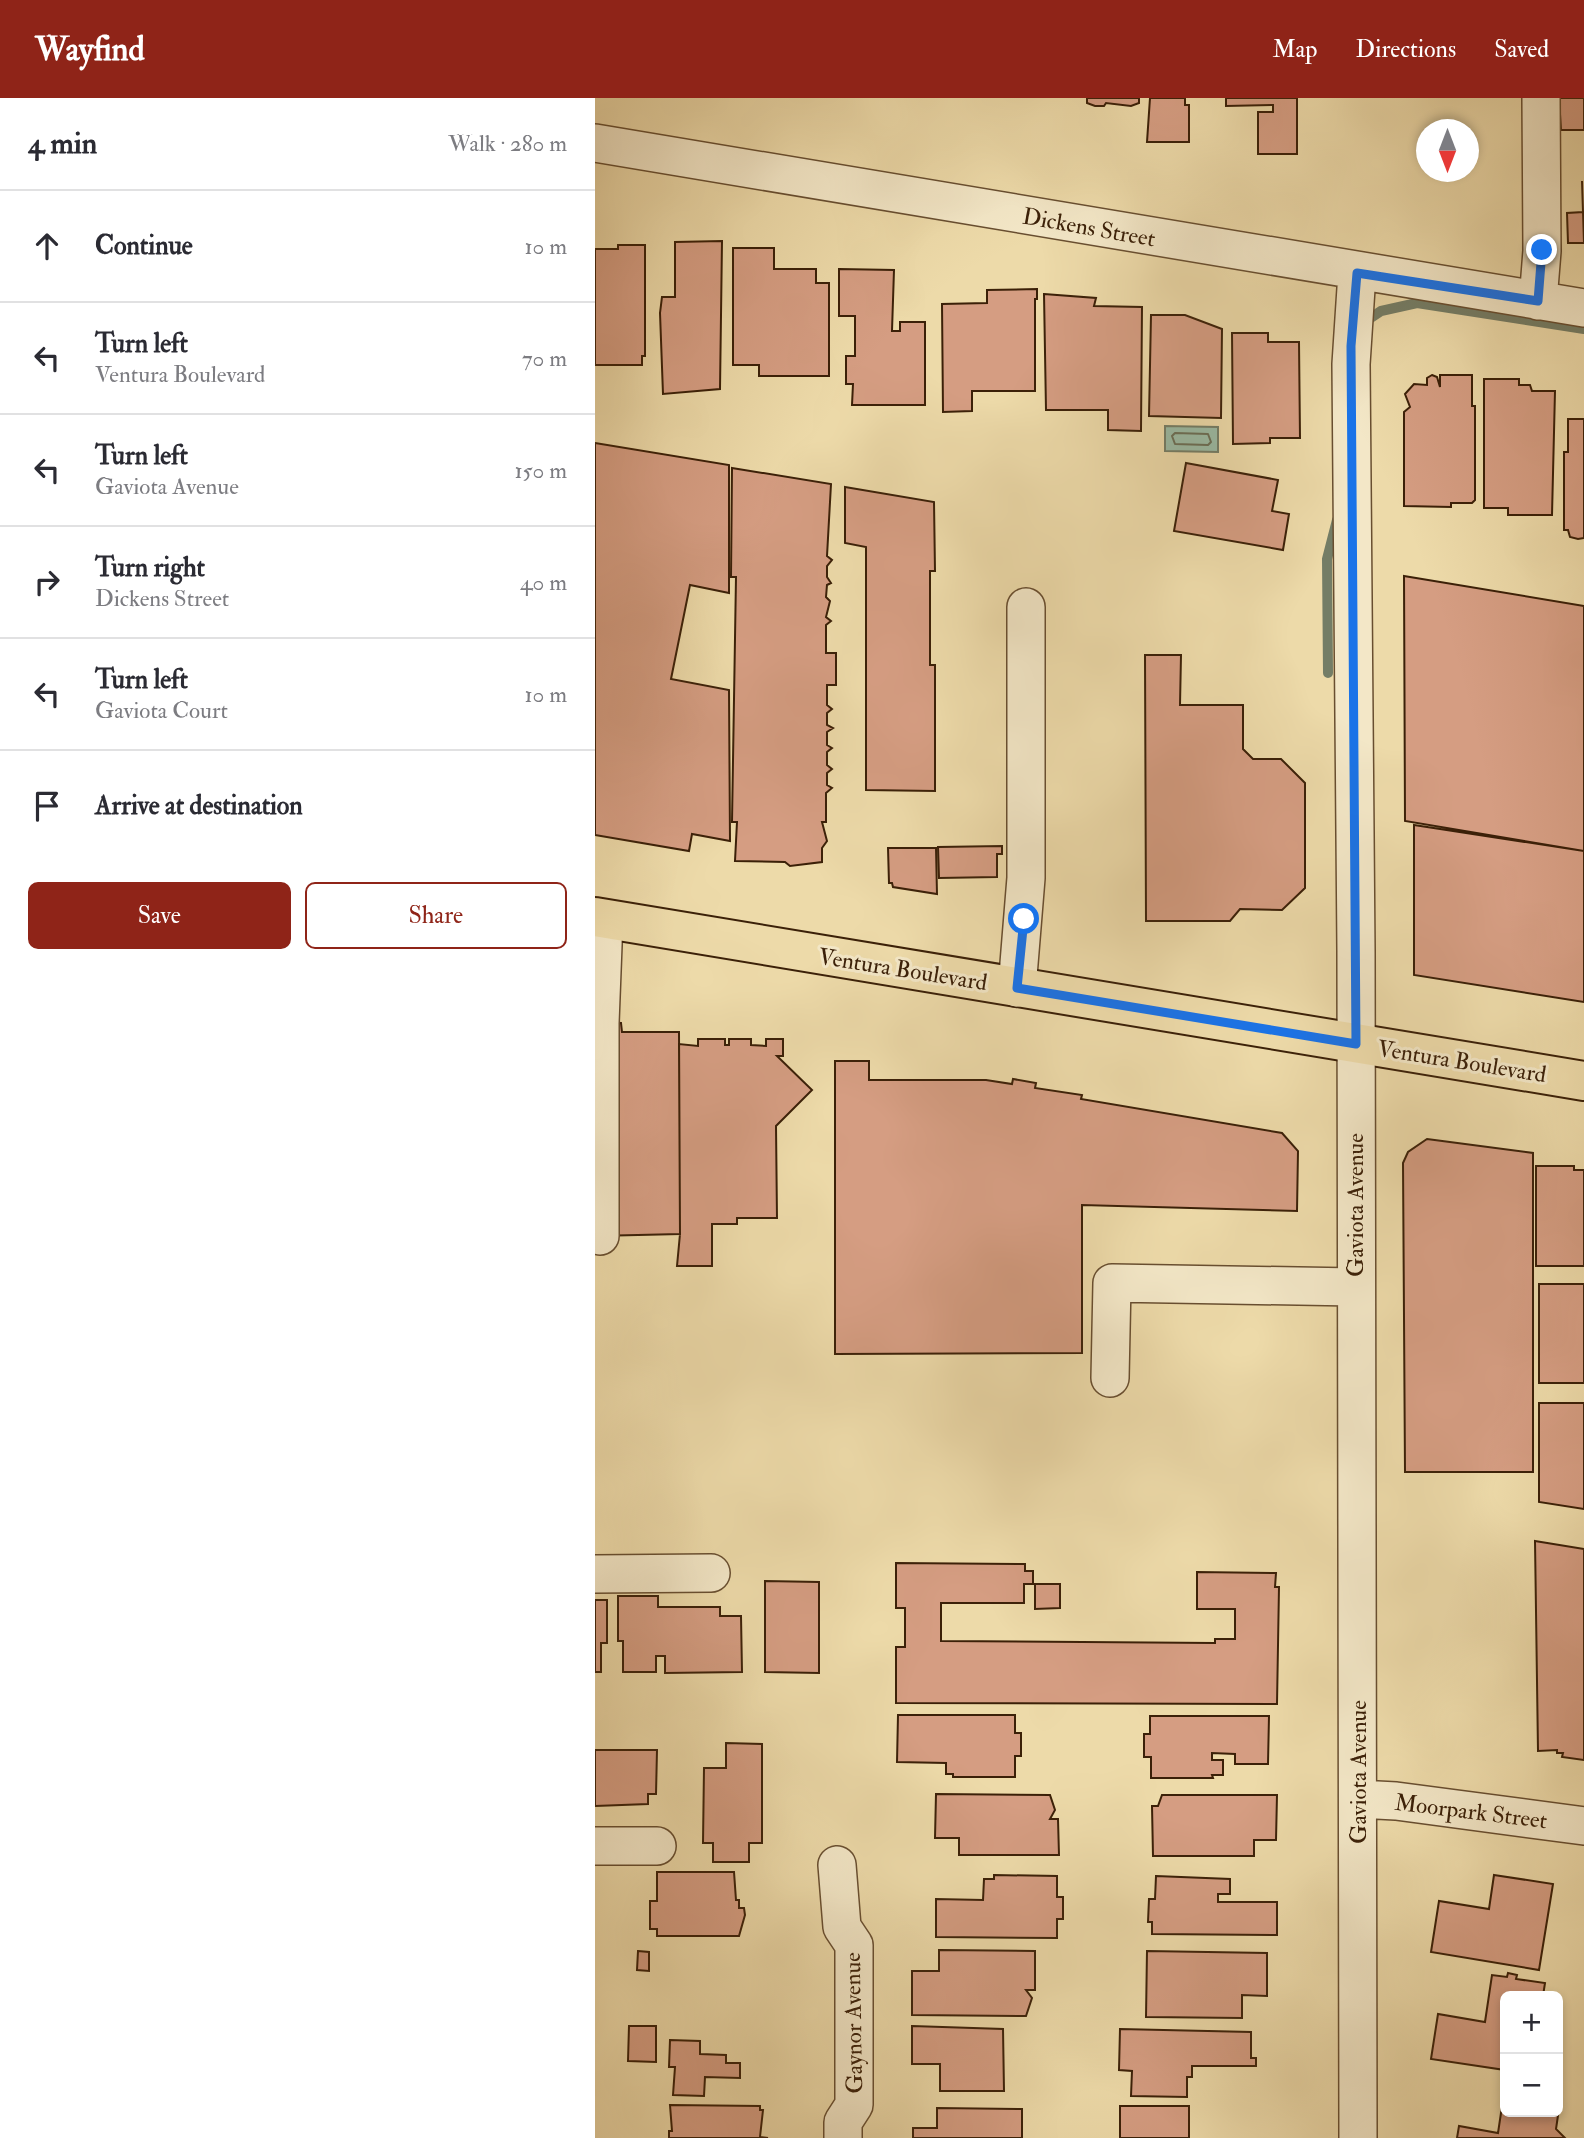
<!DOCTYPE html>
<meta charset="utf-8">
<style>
:root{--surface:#fff;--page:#f7f7f7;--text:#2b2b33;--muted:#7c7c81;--line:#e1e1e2;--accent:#8f2418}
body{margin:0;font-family:"IM FELL Double Pica",serif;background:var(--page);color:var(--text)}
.controls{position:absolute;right:21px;bottom:21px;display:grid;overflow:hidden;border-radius:10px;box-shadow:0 4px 10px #0003}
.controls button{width:63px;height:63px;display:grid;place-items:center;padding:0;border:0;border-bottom:2px solid var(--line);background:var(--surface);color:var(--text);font:35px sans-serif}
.compass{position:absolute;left:821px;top:21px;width:63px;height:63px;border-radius:50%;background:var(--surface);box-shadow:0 4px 10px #0003;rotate:180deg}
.stop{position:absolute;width:21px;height:21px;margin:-16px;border:5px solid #1a73e8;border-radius:50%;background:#fff}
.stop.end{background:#1a73e8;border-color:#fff;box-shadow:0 2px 7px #0008}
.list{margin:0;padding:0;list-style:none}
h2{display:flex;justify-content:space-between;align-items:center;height:91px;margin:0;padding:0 28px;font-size:30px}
h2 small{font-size:23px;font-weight:400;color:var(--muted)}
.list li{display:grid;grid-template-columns:46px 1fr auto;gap:21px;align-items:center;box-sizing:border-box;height:112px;padding:0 28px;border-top:2px solid var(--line)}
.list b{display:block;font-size:26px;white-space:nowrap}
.list p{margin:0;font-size:23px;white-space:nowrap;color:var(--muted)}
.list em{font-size:23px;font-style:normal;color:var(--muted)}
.actions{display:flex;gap:14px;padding:21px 28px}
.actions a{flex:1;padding:16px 0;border:2px solid var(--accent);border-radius:10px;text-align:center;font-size:24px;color:var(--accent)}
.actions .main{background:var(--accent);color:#fff}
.icon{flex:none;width:38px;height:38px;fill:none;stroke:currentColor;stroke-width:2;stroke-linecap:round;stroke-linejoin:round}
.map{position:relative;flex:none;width:989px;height:2040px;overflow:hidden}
header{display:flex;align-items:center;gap:42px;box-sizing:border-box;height:98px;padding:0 35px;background:var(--accent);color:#fff}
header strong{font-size:33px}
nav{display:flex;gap:38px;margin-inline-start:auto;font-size:24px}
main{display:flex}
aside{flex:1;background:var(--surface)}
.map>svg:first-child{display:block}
.water{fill:#9abba5;stroke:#747d66;stroke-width:2}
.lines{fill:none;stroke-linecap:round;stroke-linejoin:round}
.shore{stroke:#6a6e56;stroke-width:2}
.stream{stroke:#747d66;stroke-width:10}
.building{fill:#d59d82;stroke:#3b2008;stroke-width:2}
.minor-casing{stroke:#684e30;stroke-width:40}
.major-casing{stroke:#3b2008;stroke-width:42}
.minor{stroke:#f3e7c7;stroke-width:37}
.major{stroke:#eddaa9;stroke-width:38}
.route{stroke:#1a73e8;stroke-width:9}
.labels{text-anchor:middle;stroke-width:6;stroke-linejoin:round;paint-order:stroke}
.street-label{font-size:23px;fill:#3b2008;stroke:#f3e7c7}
</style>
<header>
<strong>Wayfind</strong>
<nav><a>Map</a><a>Directions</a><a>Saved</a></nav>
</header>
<main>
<aside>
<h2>4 min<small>Walk · 280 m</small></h2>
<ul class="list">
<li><svg class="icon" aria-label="ahead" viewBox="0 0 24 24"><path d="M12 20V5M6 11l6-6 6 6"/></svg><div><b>Continue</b></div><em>10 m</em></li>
<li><svg class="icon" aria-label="left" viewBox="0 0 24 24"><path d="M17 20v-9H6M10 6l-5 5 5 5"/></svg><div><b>Turn left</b><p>Ventura Boulevard</p></div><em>70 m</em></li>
<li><svg class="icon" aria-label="left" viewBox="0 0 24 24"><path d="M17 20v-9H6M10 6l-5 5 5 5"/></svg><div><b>Turn left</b><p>Gaviota Avenue</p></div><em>150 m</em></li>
<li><svg class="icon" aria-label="right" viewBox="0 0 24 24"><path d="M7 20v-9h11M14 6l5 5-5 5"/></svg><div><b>Turn right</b><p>Dickens Street</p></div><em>40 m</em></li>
<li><svg class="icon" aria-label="left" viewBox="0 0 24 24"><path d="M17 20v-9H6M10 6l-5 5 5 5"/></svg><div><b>Turn left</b><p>Gaviota Court</p></div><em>10 m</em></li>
<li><svg class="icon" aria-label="arrive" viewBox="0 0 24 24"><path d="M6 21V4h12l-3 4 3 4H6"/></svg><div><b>Arrive at destination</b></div></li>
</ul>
<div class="actions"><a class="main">Save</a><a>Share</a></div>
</aside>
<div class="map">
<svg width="989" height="2040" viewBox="0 0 989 2040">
<rect width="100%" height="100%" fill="#eddaa9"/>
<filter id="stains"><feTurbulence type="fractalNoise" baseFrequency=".00286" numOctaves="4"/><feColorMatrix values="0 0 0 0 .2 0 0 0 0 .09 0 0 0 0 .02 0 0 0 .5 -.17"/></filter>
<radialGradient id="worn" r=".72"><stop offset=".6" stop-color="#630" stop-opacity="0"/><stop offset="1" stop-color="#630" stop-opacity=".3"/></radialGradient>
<!-- water -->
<path class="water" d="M570,328L623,329V354L570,353Z"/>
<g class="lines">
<!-- shore -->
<path class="shore" d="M580,335L613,336L616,344L613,347L580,346L577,338Z"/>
<!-- stream -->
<path class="stream" d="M768,225L786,213L822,205L989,231
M733,575L732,461L742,422"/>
</g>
<!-- building -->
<path class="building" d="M492,0H544V5L536,8L511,5L509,8H500L492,5Z
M555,0H590V7H594V44H552Z
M631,0H702V56H663V14H678V7L631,8Z
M964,0H989V32H966Z
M987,83L989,145H973L972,115L988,114Z
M127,143L125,291L68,296L65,215L67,199H80V144Z
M23,147H50V258H47V267H0V151H23Z
M138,150H179V171H221V185H234V278H164V267H138Z
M244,171L299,172L297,233H305V224H330V307H257L258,286H251V258H260V218H244Z
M442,191V201H440V293H377V313L348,314L347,206L392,205V192Z
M449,196L501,200L499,208L547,209L546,333L513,332V312H451Z
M556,217H590L627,231L626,320L554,318Z
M637,235H673V244H704L705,340H675V345L638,346Z
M837,277L842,279L845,289V277H877V308H880V402L877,405H856V409L809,408V314L815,309L810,296L819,286L832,287V280Z
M889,281H924V287H935L937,293H960L957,417H913V410H889Z
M973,321H989V440L983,441L975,439L973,432H969V354H973Z
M0,345L134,367V495L95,487L76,581L134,592L135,743L97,736L94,753L0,737Z
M591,365L683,382L677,413L694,416L688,452L579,433Z
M137,370L236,386L232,458L237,462L232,468V479L236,485L232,487L231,499L235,503L231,519L236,523L231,527V555H241V587H232V607L237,611L232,615V627L238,630L232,634V647L237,650L232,654V667L237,671L232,675V687L237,690L231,695V724H227L232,743L227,750V764L195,768L190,764L140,763L142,724H137L141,479H136Z
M250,389L339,404L340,473H335V567H340V693L271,692V449L250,445Z
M809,478L989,508V753L810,723Z
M550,557H586L585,607H648V651L658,661H686L710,685V790L687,812L645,811L635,823H551Z
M819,727L989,753V904L819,877Z
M407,748V756H402V779L344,780L343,749Z
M293,750H341L342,796L298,789L297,785H294Z
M0,924L26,925L27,934H84L85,1136L0,1138Z
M103,941H130V947H134V941H156V947L171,948V941H188V958H182L217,992L181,1028L182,1120H142V1126H117V1168H82L85,1136L84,946L103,948Z
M240,963H274V982H391L417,986L418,981L441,985L440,990L487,997L486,1001L687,1035L703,1053L702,1113L487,1107V1255L240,1256Z
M832,1041L938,1055V1374H810L808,1065L813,1054Z
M941,1068H979V1072H989V1168H941Z
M944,1186H989V1285H944Z
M944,1305H989V1411L944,1404Z
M940,1443L989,1451V1662L967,1659L968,1655H962V1652L943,1653Z
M301,1465L430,1466V1473H438V1486H429V1505H346V1543L620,1545V1541H640V1511H602V1474L681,1475L680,1489H684L682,1606L301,1605V1549H310V1510H301Z
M170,1483L224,1484V1575L170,1574Z
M440,1486H465V1510L440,1511Z
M23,1498H63V1509H125V1518H146L147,1574L70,1575V1558H61V1574H28V1543H23Z
M0,1502H12V1545H6V1574H0Z
M303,1617H420V1635H426V1658H420V1679H358V1676H351V1665L302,1664Z
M555,1618H674L673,1666H640V1656L617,1655V1662H628V1677H617L618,1680H556V1659H549V1636H555Z
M131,1645L167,1646V1745H154V1764H118V1745H108L109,1670H131Z
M0,1652H62L61,1696H53V1706L0,1708Z
M341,1696L455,1697L460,1712L455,1721H463L464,1757H364V1740H340Z
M567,1697H682L681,1742H659V1758H558L557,1708H563Z
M62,1774H139L141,1802H144V1810H149L150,1817L144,1838H62V1831H55V1803H62Z
M399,1777L462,1778V1799H468V1821H462V1840L341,1839V1801L388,1802L389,1781H399Z
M899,1777L958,1786L944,1872L836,1854L844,1803L894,1811Z
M561,1778L635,1781V1796H623V1804H682V1837L557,1836V1824H553L554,1801H560Z
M344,1852L440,1853V1892H431L437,1900L431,1918L317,1917V1873H344Z
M43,1853L54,1854V1873L42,1872Z
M552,1853L672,1855V1898L647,1897V1920L551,1919Z
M913,1875L922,1877L921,1881L950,1885L948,1898H910V1972L836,1961L843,1916L890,1924L897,1877L912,1879Z
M34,1928H61V1964L33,1963Z
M317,1928L408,1931L409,1993H345V1966H317Z
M525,1931L656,1934V1960H661V1968H597V1979H592V1999L536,1998L537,1973L524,1972Z
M75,1942L105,1943V1956L131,1957V1965H145V1980L110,1979L109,1998L78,1997L80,1969H74Z
M909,1995L910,2014H963V2003L965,2004L961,2031L970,2040H862L864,2028L903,2035Z
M75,2007L165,2008V2012H168L165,2039L173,2040H74V2033H77Z
M525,2008H594V2040H525Z
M342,2010L427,2011V2040H318V2030H342Z"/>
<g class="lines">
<!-- minor casing -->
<g class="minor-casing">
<path id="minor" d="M0,45L989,210
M762,175L756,266L761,853L763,2040
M943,203L947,153L946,0
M422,890L431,780V509
M5,1138V925L9,821
M515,1280L517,1185L760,1189
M0,1476L116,1475
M763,1701L801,1703L989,1728
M0,1748H62
M242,1767L247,1829L259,1847V2007L248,2024V2040"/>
</g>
<!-- major casing -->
<g class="major-casing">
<path id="major" d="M0,819L989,983"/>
</g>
<!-- minor -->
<use href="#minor" class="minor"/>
<!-- major -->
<use href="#major" class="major"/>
</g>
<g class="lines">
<!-- route -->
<path class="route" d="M429,821L422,890L761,946L756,248L762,175L943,203L947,152"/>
</g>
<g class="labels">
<!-- street labels -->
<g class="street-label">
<text transform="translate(494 129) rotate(10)" y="8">Dickens Street</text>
<text transform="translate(308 871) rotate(9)" y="8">Ventura Boulevard</text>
<text transform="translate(867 963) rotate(9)" y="8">Ventura Boulevard</text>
<text transform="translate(760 1107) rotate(-90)" y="8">Gaviota Avenue</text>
<text transform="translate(763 1674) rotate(-90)" y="8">Gaviota Avenue</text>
<text transform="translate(876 1713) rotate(7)" y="8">Moorpark Street</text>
<text transform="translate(258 1925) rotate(-91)" y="8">Gaynor Avenue</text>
</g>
</g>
<rect width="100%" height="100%" filter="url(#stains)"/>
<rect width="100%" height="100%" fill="url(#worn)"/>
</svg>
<div class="controls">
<button>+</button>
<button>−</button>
</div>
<svg class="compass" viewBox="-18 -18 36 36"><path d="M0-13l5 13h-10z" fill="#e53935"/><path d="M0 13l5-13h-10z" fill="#7c7c81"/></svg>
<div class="stop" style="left:429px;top:821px"></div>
<div class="stop end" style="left:947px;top:152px"></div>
</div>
</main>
